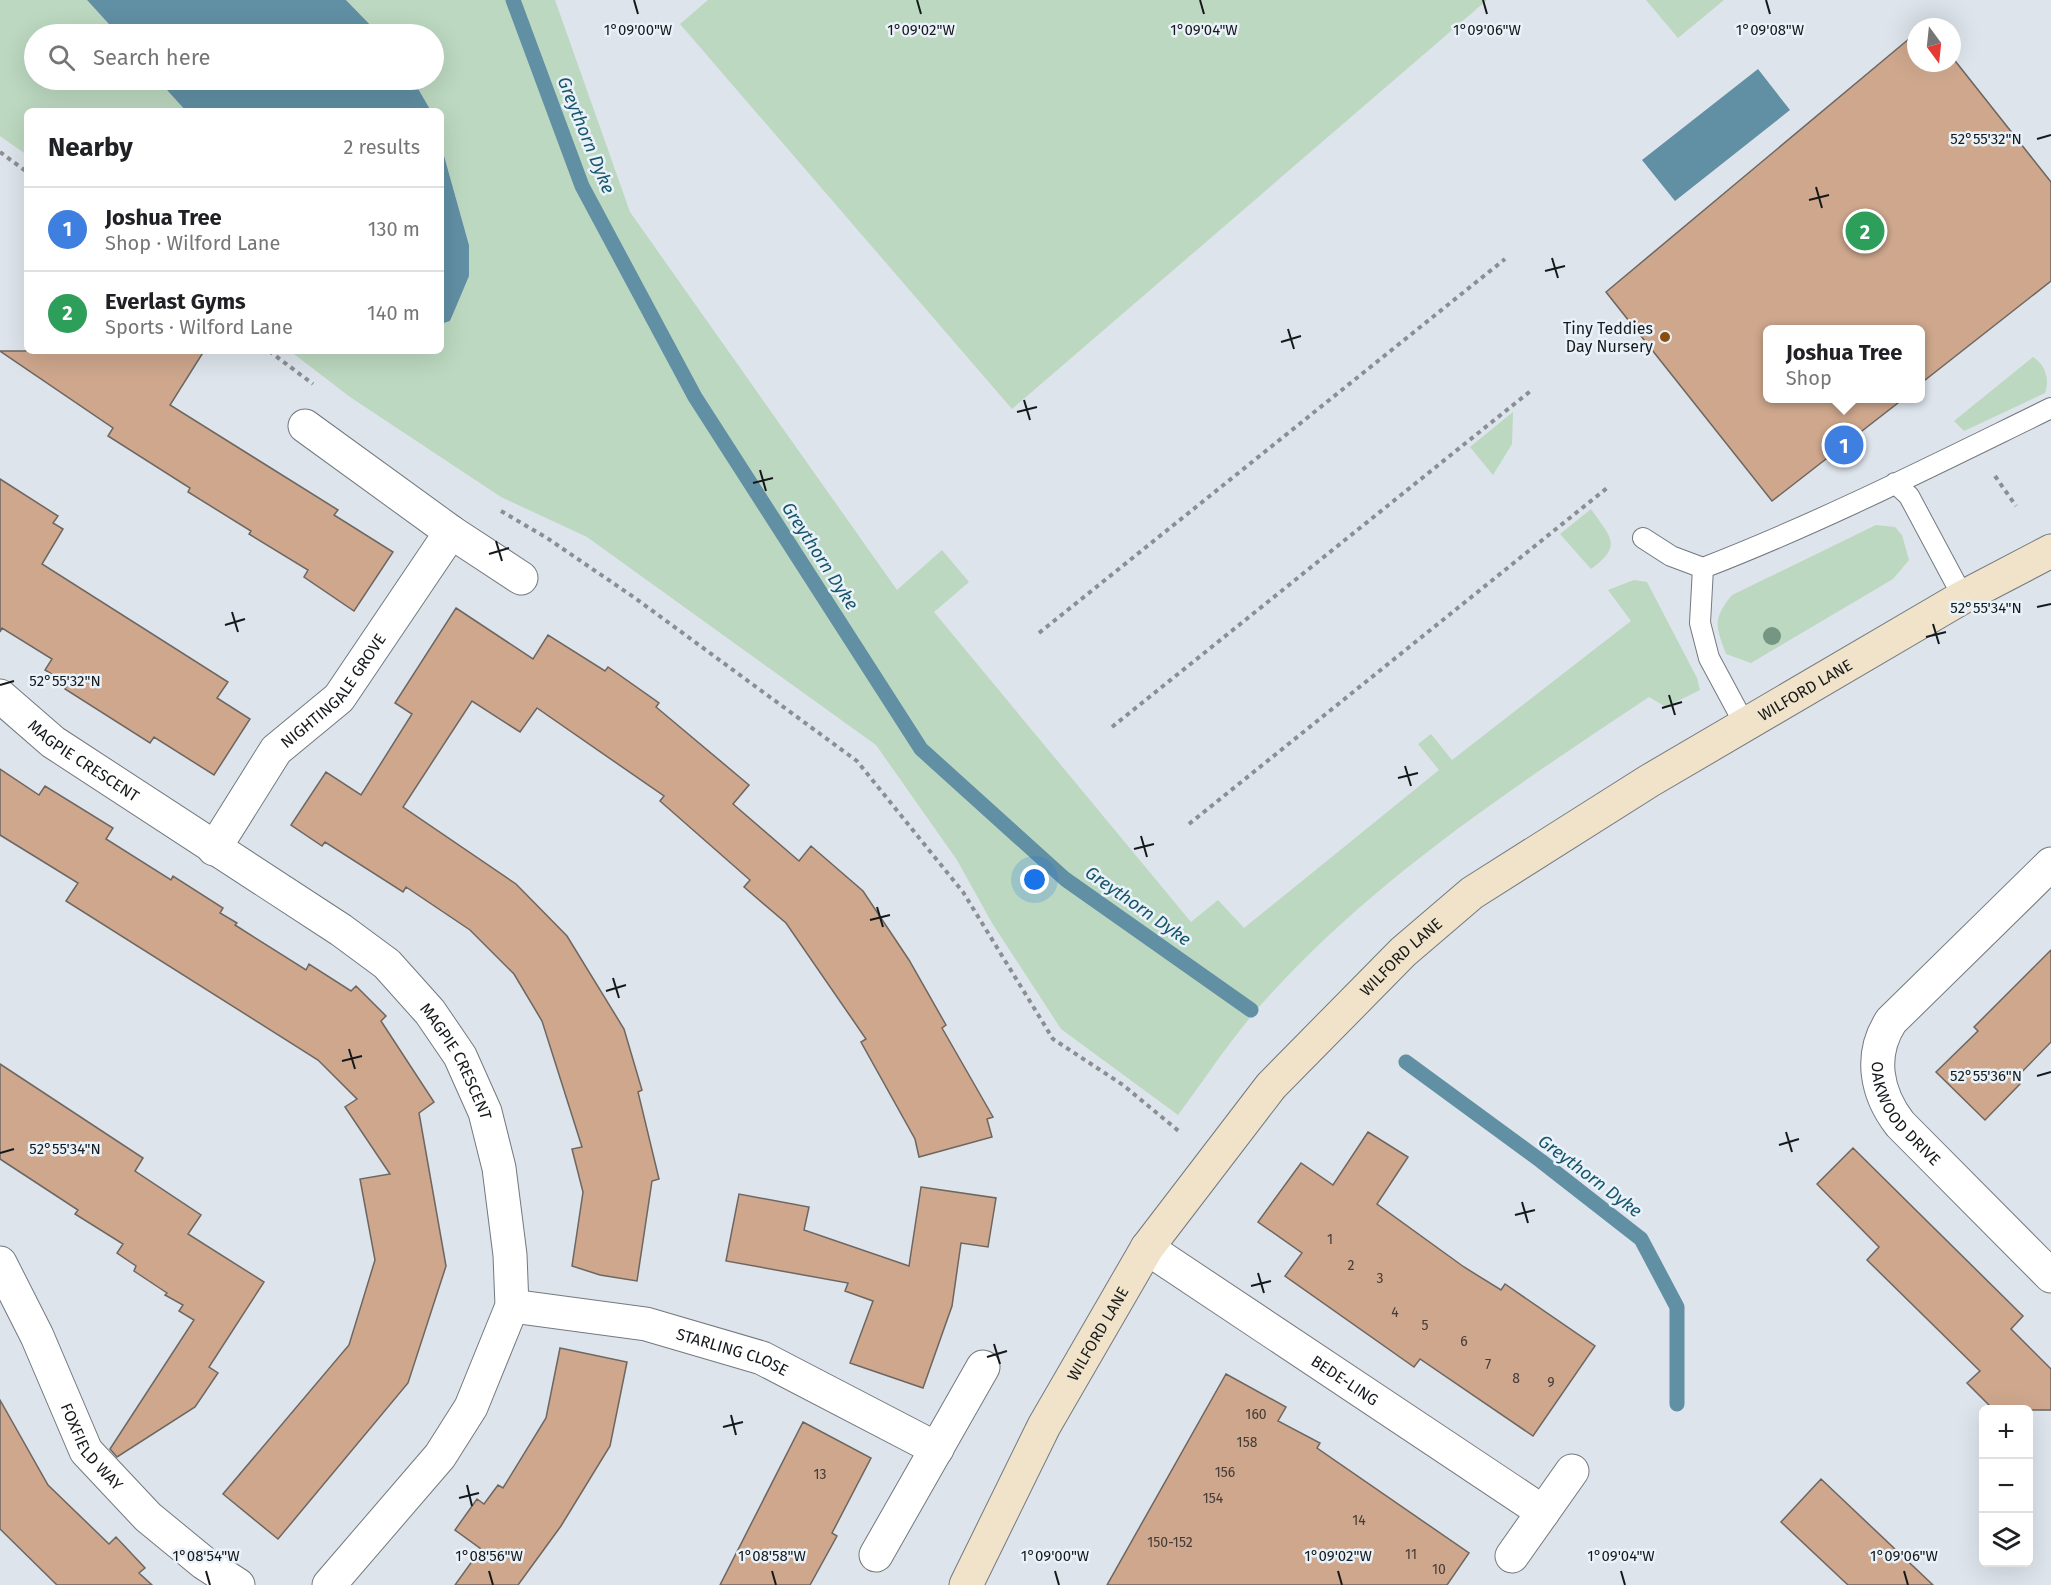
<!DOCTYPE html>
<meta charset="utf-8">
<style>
:root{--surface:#fff;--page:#f2f2f2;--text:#202124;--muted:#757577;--line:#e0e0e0;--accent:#0b8043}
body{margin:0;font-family:"Fira Sans",sans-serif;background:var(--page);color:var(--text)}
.controls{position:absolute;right:18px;bottom:18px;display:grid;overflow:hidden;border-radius:9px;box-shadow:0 6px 24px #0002}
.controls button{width:54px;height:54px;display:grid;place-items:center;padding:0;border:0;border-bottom:2px solid var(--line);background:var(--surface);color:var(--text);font:30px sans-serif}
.compass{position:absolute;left:1907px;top:18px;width:54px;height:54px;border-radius:50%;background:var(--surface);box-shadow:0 6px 24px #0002;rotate:165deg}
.you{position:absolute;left:1035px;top:880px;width:21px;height:21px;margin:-15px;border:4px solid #fff;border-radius:50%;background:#1a73e8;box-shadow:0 0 0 9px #1a73e833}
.badge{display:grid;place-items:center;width:39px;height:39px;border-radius:50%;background:var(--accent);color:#fff;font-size:20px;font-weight:700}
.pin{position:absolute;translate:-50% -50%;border:3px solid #fff;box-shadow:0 2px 6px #0006}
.popup{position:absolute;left:1763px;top:325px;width:162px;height:78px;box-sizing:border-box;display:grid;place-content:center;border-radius:9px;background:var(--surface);filter:drop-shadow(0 2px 4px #0005);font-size:20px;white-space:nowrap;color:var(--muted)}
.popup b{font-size:22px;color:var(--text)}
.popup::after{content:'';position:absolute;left:50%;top:100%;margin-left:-12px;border:12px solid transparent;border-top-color:var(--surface)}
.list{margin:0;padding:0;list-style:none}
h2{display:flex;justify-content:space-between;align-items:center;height:78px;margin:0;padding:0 24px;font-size:26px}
h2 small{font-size:20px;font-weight:400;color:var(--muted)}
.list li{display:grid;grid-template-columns:39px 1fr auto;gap:18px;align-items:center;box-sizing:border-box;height:84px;padding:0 24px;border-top:2px solid var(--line)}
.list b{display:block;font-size:22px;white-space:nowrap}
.list p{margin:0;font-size:20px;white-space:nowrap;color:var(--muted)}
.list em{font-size:20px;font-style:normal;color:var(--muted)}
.icon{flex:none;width:33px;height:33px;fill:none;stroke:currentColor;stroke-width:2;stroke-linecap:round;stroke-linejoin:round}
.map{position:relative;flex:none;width:2051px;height:1585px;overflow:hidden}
.search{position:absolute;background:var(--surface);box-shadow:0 6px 24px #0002;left:24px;top:24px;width:420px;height:66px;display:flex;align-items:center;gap:15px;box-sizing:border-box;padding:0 21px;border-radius:33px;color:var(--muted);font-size:22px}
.panel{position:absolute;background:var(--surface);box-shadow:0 6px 24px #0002;left:24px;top:108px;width:420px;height:246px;border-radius:9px}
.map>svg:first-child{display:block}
.green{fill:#bcd8c0}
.water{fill:#618fa4}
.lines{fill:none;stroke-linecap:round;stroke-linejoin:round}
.stream{stroke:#618fa4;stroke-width:15}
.building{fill:#cea78d;stroke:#6d6661;stroke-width:1.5}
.service-casing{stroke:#73797f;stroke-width:22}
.minor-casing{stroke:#73797f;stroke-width:35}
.secondary-casing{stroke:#73797f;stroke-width:35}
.path{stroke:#8a8f94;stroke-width:4;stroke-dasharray:4.5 4.5;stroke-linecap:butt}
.service{stroke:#fff;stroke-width:20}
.minor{stroke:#fff;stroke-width:33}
.secondary{stroke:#f0e3c9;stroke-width:33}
.tree{fill:#759682}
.ticks{fill:none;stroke:#16191b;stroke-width:2}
.poi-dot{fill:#8a4c10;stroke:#eaf2f9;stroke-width:2}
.labels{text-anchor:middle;stroke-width:5;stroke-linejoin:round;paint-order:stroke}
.number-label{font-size:14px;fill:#443c38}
.poi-label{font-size:16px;fill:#16191b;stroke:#eaf2f9;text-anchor:end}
.street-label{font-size:16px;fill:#16191b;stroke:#eaf2f9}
.water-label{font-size:18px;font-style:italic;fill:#17556b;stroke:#eaf2f9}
.ticks-label{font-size:15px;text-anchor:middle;fill:#16191b;stroke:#eaf2f9;stroke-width:5;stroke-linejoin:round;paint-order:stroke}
</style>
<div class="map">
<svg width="2051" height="1585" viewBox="0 0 2051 1585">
<rect width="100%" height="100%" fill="#dde4eb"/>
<!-- green -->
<path class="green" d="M0,0H87L118,34H34V80H158L186,111H27V155L0,136Z
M346,0H555L630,212L897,590L942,550L969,582L934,612L1191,922L1218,900L1244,928L1439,770L1418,744L1431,734L1452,760L1631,621L1608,590L1634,580L1647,582L1697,678L1700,690L1666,707L1649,697C1514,787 1376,877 1267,998C1234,1034 1207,1076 1178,1115L1061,1029L992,923L957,860L876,745L587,537L501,497L350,397L290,351H441V324L451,321L469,244L441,145V111H431L413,80H434V34H379Z
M708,0H1487L1012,409L680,24Z
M1646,0H1724L1678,38Z
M2033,357C2045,364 2050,379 2045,393L1964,431L1954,421Z
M1513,412L1512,444L1493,475L1470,447Z
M1591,509C1610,537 1624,545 1591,569L1560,534Z
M1876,525L1895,527L1902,535L1909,560L1893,579L1751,663L1726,654C1716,627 1712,619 1732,595Z"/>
<!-- water -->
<path class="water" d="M87,0H346L379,34H118Z
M1758,69L1790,110L1675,201L1642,160Z
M158,80H413L431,111H186Z
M441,145L469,245V276L450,321L441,324Z"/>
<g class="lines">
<!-- stream -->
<path class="stream" d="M513,0L582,186L695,397L921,749L1065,879L1251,1010
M1406,1062L1541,1161L1641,1239L1677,1307V1404"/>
</g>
<!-- building -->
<path class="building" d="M1916,33V63H1952V57L2051,182V281L1920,384V330H1767V399H1903L1772,501L1606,292Z
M0,351H204L170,405L338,510L334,515L393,552L354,611L304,577L308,570L249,534L251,531L188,492L190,488L108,436L113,428Z
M0,479L58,516L53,523L63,529L42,564L228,682L217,698L250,719L214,775L154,737L150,743L65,689L68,684L45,670L52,659L2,628L0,632Z
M456,608L533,659L548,635L605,671L608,667L659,703L656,707L749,785L733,804L799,861L811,846L863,891L909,960L946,1025L942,1028L993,1117L987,1119L992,1137L919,1157L915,1139L861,1042L866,1039L786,923L744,887L750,880L660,801L664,796L537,708L520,732L472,701L403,807L516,884L567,936L624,1029L642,1090L638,1092L659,1179L652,1181L637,1281L600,1275L572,1266L583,1192L572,1149L582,1147L542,1021L514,974L470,930L406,887L403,892L325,842L322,846L291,825L326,772L361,795L412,714L395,703Z
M0,769L39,795L45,786L113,828L106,839L171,880L173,876L223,908L220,913L237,923L235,925L306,970L309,964L351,991L356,986L386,1016L381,1021L434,1102L419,1113L446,1266L408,1383L278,1539L223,1494L349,1345L375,1260L360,1179L390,1174L345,1107L357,1099L318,1060L66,901L78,883L0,835Z
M2051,950V1042L2015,1079L2020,1084L1985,1120L1936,1072L1978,1031L1974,1027Z
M0,1064L143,1158L135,1171L201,1215L188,1234L264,1282L209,1367L218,1373L195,1407L117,1457L110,1449L194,1320L179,1311L183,1305L165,1295L167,1293L134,1271L136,1266L117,1253L123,1244L75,1214L78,1210L0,1159Z
M1368,1132L1408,1157L1377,1204L1464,1267L1501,1290L1505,1284L1595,1346L1533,1436L1420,1359L1414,1367L1285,1276L1302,1253L1258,1222L1301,1163L1333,1185Z
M1853,1148L2023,1316L2011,1329L2051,1369V1410H1994L1967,1383L1980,1371L1867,1260L1879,1247L1817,1184Z
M921,1187L996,1198L988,1247L961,1243L952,1306L923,1388L850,1363L873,1301L845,1291L848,1283L726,1261L739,1194L809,1207L804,1230L909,1266Z
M560,1348L627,1362L610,1446L561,1526L518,1585H455L481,1549L455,1530L477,1499L484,1504L498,1485L503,1488L546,1418Z
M1226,1374L1286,1407L1278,1421L1320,1443L1317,1448L1469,1553L1447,1585H1107Z
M0,1400L48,1485L109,1544L116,1537L145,1568L139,1573L152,1585H57L0,1529Z
M803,1422L871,1458L832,1533L837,1536L810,1585H720Z
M1821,1479L1933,1585H1848L1781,1522Z"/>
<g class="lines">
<!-- service casing -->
<g class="service-casing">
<path id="service" d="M1895,483L1909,496L1963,597
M1643,538L1671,556L1703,568C1822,522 1936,464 2051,408
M1703,568L1700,623L1709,658L1744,723"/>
</g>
<!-- minor casing -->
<g class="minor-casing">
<g id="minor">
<path d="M305,426L451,532"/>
<path id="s1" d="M0,696L53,742L341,930L387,964L430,1012L460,1056L485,1112L499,1168L510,1255L512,1306L471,1407L440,1456L329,1585"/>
<path id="s2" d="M214,849L276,750L339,698L451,532L521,578"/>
<path id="s3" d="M2051,864L1891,1021C1869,1055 1876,1093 1900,1124L2051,1276"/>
<path id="s4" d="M1147,1248L1543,1512"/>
<path id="s5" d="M0,1263L37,1336L86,1451L148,1517L204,1563L238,1585"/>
<path id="s6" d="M512,1306L646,1324L762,1358L937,1449"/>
<path d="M876,1555L983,1367"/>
<path d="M1512,1556L1572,1471"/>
</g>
</g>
<!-- secondary casing -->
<g class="secondary-casing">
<g id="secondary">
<path id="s7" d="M966,1585L1044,1426L1147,1248L1271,1086L1403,952L1472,893L1649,781L1963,597L2051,551"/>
</g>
</g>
<!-- path -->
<path class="path" d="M0,152L27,172
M269,351L313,384
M1995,476L2016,506
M501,511L547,538L635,598L857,761L963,892L1053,1039L1123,1085L1181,1133
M1039,633L1505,259
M1112,727L1533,389
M1189,824L1607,488"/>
<!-- service -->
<use href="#service" class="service"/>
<!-- minor -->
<use href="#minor" class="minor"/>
<!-- secondary -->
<use href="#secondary" class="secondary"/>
</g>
<!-- trees -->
<circle class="tree" cx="1772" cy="636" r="9"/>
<!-- ticks -->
<path class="ticks" d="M634,0L638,14M917,0L921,14M1200,0L1204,14M1483,0L1487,14M1766,0L1770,14M2037,139L2051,135M1816,187L1822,208M1809,200L1829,195M1552,258L1558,278M1545,271L1565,266M1288,329L1294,349M1281,342L1301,336M1024,400L1030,420M1017,412L1037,407M760,470L766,491M753,483L773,478M496,541L502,561M489,554L509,548M2037,607L2051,604M232,612L238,632M1933,624L1939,644M225,625L245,619M1926,637L1946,632M0,685L14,681M1669,695L1675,715M1662,708L1682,702M1405,766L1411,786M1398,778L1418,773M1141,836L1147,857M1134,849L1154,844M877,907L883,927M870,920L890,915M613,978L619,998M606,991L626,985M349,1049L355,1069M342,1061L362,1056M2037,1076L2051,1072M1786,1132L1792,1152M1779,1145L1799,1139M0,1153L14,1149M1522,1202L1528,1223M1515,1215L1535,1210M1258,1273L1264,1293M1251,1286L1271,1281M994,1344L1000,1364M987,1357L1007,1351M731,1415L736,1435M723,1427L743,1422M467,1485L472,1506M459,1498L479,1493M206,1571L210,1585M489,1571L493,1585M772,1571L776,1585M1055,1571L1059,1585M1338,1571L1342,1585M1621,1571L1625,1585M1904,1571L1908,1585"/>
<!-- markers -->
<circle class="poi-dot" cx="1665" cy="337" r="6"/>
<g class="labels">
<!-- number labels -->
<g class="number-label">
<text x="1330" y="1244">1</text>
<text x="1351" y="1270">2</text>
<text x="1380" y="1283">3</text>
<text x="1395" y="1317">4</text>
<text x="1425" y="1330">5</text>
<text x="1464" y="1346">6</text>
<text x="1488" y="1369">7</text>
<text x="1516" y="1383">8</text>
<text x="1551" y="1387">9</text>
<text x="1256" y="1419">160</text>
<text x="1247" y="1447">158</text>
<text x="1225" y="1477">156</text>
<text x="820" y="1479">13</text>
<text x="1213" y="1503">154</text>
<text x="1359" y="1525">14</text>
<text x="1170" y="1547">150-152</text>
<text x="1411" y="1559">11</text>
<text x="1439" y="1574">10</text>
</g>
<!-- poi labels -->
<g class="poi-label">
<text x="1653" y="334">Tiny Teddies<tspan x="1653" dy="18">Day Nursery</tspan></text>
</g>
<!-- street labels -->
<g class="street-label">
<text dy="6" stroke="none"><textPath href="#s2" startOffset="200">NIGHTINGALE GROVE</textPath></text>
<text dy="6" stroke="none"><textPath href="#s7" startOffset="1256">WILFORD LANE</textPath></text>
<text dy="6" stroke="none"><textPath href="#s1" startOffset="106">MAGPIE CRESCENT</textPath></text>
<text dy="6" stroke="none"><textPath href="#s7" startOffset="770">WILFORD LANE</textPath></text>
<text dy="6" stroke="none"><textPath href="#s1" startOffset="592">MAGPIE CRESCENT</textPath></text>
<text dy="6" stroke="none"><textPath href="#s3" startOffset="328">OAKWOOD DRIVE</textPath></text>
<text dy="6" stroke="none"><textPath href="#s7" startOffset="284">WILFORD LANE</textPath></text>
<text dy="6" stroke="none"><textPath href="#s6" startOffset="226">STARLING CLOSE</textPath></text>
<text dy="6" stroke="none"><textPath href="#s4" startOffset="238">BEDE-LING</textPath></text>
<text dy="6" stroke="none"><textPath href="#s5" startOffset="206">FOXFIELD WAY</textPath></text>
</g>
<!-- water labels -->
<g class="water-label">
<text transform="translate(586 135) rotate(68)" y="6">Greythorn Dyke</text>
<text transform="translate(820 556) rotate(57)" y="6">Greythorn Dyke</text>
<text transform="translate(1138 906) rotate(35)" y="6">Greythorn Dyke</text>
<text transform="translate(1590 1176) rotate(37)" y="6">Greythorn Dyke</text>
</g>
</g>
<g class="ticks-label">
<text x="638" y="35">1°09'00"W</text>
<text x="921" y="35">1°09'02"W</text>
<text x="1204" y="35">1°09'04"W</text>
<text x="1487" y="35">1°09'06"W</text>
<text x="1770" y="35">1°09'08"W</text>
<text x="1986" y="144">52°55'32"N</text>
<text x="1986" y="613">52°55'34"N</text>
<text x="65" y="686">52°55'32"N</text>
<text x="1986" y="1081">52°55'36"N</text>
<text x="65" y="1154">52°55'34"N</text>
<text x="206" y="1561">1°08'54"W</text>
<text x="489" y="1561">1°08'56"W</text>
<text x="772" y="1561">1°08'58"W</text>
<text x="1055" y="1561">1°09'00"W</text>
<text x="1338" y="1561">1°09'02"W</text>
<text x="1621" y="1561">1°09'04"W</text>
<text x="1904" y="1561">1°09'06"W</text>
</g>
</svg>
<div class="controls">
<button>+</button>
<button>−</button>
<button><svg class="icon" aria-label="layers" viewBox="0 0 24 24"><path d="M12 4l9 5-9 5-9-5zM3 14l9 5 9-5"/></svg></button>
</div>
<svg class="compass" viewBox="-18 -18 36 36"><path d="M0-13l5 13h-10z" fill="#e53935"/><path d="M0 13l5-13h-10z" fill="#757577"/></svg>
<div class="you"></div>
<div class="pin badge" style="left:1844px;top:445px;background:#3f7fe0">1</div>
<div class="popup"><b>Joshua Tree</b>Shop</div>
<div class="pin badge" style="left:1865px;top:231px;background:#2e9e5b">2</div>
<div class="search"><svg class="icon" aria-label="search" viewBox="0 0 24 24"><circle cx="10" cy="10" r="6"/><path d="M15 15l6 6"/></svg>Search here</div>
<section class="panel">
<h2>Nearby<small>2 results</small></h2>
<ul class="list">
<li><span class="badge" style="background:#3f7fe0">1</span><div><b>Joshua Tree</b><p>Shop · Wilford Lane</p></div><em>130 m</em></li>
<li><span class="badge" style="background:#2e9e5b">2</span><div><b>Everlast Gyms</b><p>Sports · Wilford Lane</p></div><em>140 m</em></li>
</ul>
</section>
</div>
